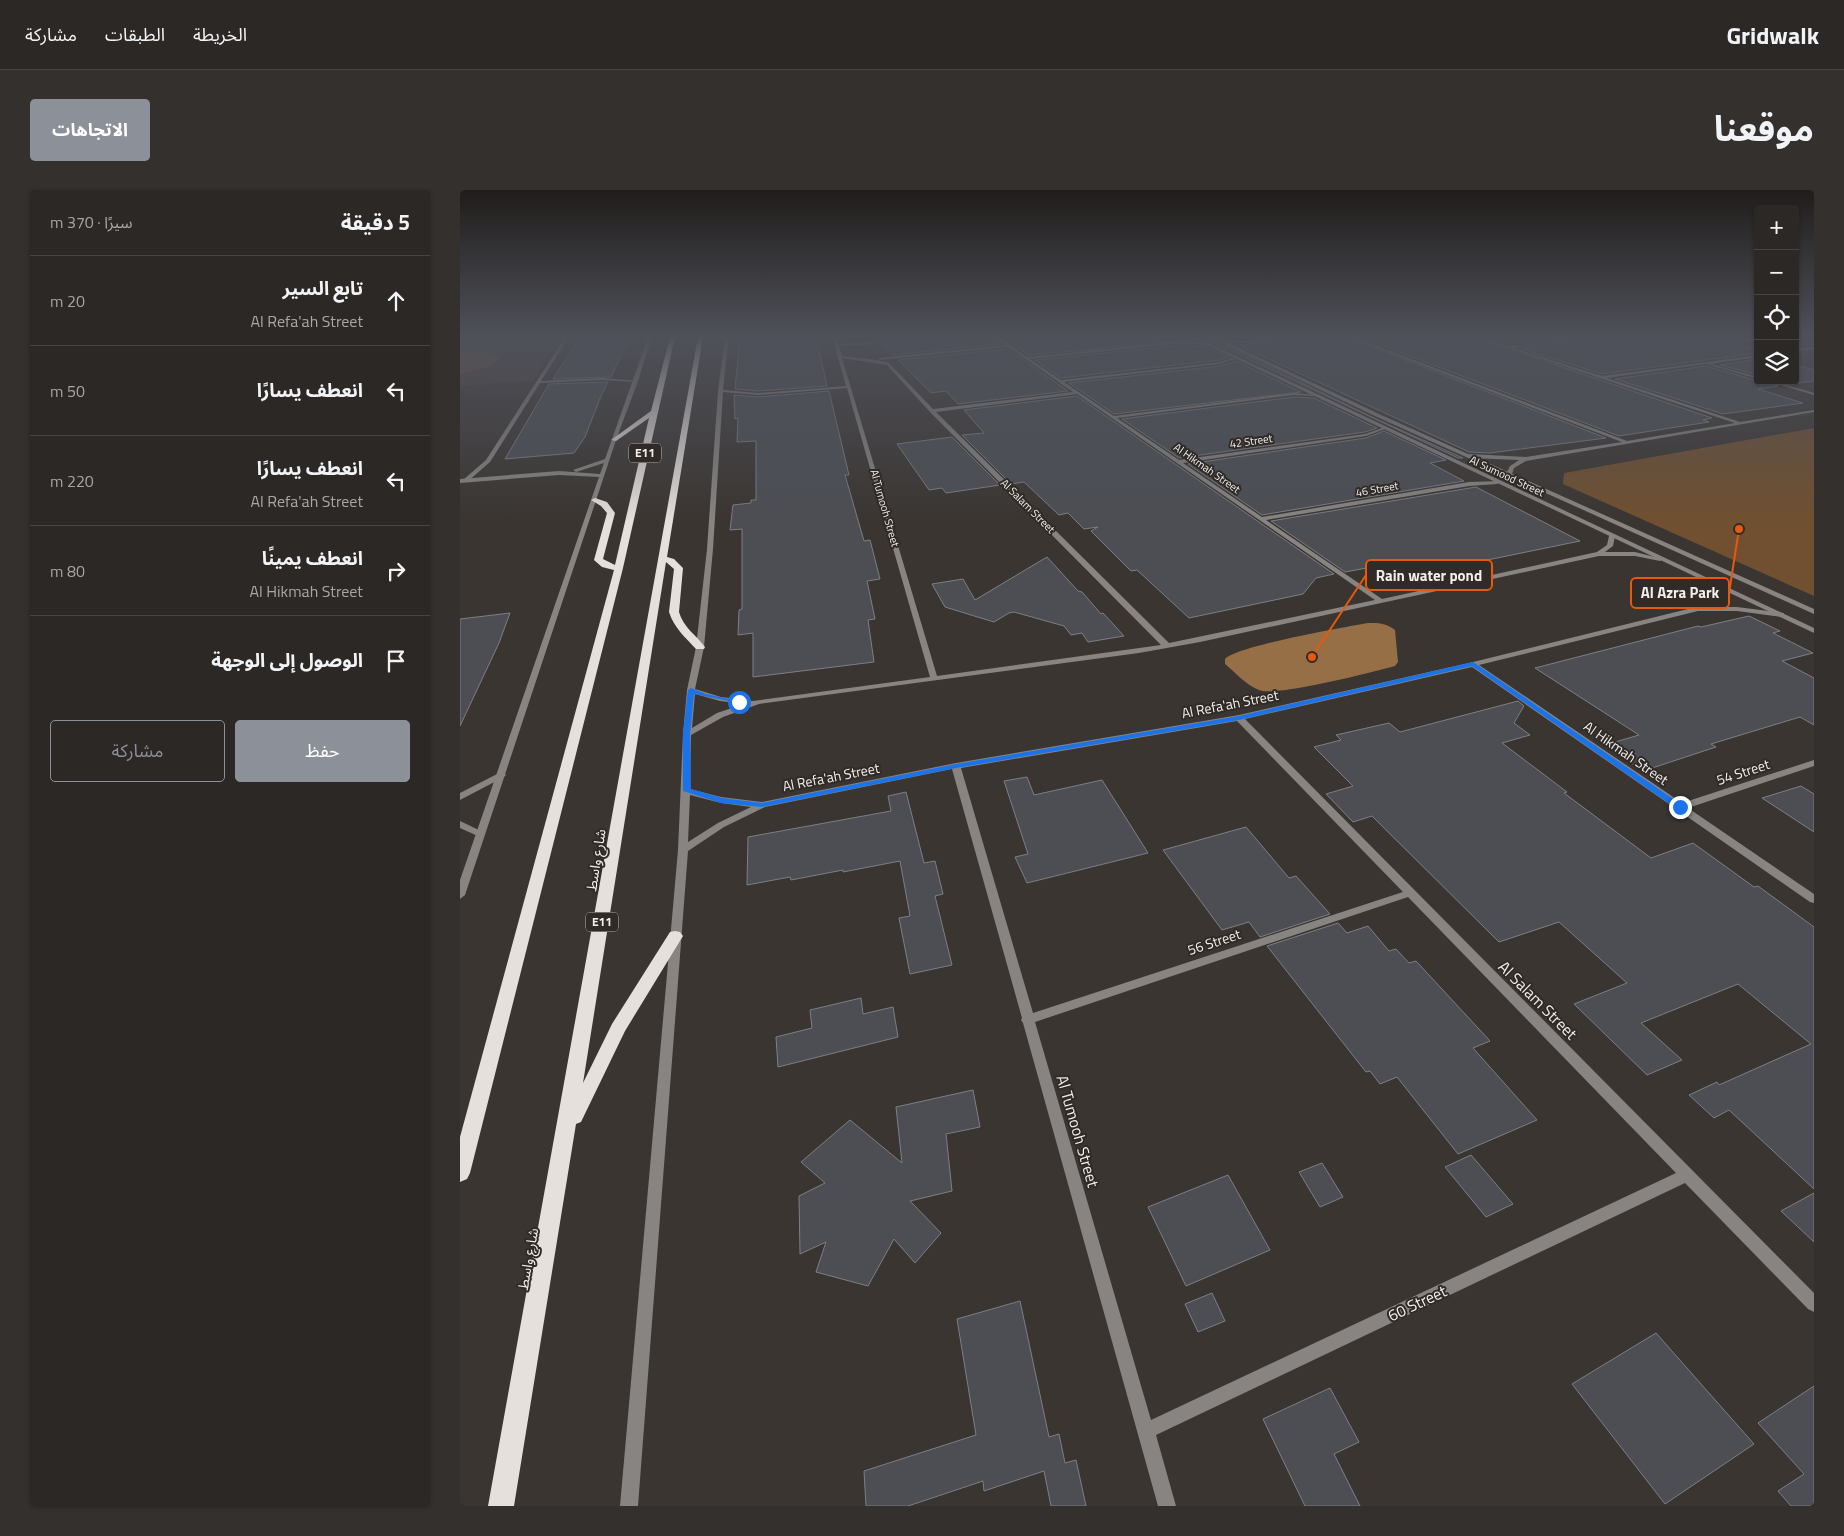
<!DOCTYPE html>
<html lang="ar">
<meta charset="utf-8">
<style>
:root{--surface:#2c2825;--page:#34302d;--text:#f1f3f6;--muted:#a6a6a7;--line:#484442;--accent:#8c9099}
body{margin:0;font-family:"Titillium Web","Noto Sans Arabic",sans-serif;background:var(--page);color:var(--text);direction:rtl}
.controls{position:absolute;right:15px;top:15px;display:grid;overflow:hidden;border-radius:5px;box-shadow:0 1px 4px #0004}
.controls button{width:45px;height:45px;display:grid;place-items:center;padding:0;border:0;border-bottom:1px solid var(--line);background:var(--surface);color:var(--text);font:25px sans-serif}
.stop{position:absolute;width:15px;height:15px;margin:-11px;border:4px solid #1a73e8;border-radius:50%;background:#fff}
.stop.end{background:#1a73e8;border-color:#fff;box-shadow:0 1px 5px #0008}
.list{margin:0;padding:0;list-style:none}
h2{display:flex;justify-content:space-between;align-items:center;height:65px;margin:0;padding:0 20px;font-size:21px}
h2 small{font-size:16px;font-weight:400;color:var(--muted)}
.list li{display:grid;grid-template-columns:32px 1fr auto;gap:15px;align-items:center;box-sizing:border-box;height:90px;padding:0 20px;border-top:1px solid var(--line)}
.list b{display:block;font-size:19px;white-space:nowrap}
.list p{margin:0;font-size:16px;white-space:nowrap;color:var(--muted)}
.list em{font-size:16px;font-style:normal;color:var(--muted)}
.actions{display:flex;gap:10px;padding:15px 20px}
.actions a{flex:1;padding:11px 0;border:1px solid var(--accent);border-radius:5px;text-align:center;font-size:18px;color:var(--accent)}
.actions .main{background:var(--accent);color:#fff}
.icon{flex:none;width:28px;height:28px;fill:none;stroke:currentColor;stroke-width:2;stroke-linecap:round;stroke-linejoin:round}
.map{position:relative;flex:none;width:1354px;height:1316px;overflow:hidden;direction:ltr;border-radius:5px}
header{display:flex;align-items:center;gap:30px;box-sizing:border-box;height:70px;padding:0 25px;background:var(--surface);border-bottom:1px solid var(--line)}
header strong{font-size:24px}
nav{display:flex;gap:28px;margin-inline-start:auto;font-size:18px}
.intro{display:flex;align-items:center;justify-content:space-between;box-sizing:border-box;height:120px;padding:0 30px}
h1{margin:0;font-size:35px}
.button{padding:12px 22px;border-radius:5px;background:var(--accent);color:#fff;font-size:18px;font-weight:700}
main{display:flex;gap:30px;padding:0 30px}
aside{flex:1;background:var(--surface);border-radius:5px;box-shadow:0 1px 4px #0004}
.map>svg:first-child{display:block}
.built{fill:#483f37}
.green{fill:#705030}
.water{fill:#976f47}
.building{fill:#4c4e54;stroke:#7e7f85}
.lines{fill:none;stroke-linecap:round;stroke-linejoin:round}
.minor{fill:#878482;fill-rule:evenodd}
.tertiary{fill:#878482;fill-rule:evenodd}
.trunk{fill:#e6e0dc;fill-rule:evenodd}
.route{fill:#1a73e8}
.labels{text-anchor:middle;stroke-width:4;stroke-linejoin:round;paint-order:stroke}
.far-street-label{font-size:11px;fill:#f1eeeb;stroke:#302b27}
.shield{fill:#302b27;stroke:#b7b4b0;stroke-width:1}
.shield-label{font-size:12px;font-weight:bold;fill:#f1eeeb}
.street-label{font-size:14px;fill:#f1eeeb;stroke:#302b27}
.near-street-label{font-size:16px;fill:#f1eeeb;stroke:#302b27}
.leader{fill:none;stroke:#e8590c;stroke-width:2}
.callout-dot{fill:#e8590c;stroke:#302b27;stroke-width:2}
.callout{fill:#302b27;stroke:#e8590c;stroke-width:2}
.callout-label{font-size:15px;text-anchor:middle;font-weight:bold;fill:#f1eeeb}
</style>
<header>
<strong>Gridwalk</strong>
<nav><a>الخريطة</a><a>الطبقات</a><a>مشاركة</a></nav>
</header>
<div class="intro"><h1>موقعنا</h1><a class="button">الاتجاهات</a></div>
<main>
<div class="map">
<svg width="1354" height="1316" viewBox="0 0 1354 1316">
<rect width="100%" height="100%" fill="#3a3531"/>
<!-- built -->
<path class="built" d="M0,147H100L73,191L0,196Z"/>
<!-- green -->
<path class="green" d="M0,161L32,163L40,166V170L32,175L0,184Z
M1354,238V406L1103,294L1104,283Z"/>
<!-- water -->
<path class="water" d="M908,433C919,433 926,433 935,440L938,472L935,476C913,482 816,507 799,500C786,495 775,482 765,474V469C777,456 885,437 908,433Z"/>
<!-- building -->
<path class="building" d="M120,147H170L151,187L93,189Z
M356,147L367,196L298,201L275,199L280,148Z
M423,147H532L540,154L432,165L423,155H431Z
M543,147H728L732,150L568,165Z
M741,147H748L914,228L1003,268H998Z
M834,147H886L1146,248L1030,263L1009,262L776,154L784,155Z
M900,147H1014L1252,228L1243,230L1249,232L1159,246Z
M1028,147H1104L1051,154Z
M1132,147H1249L1298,160V163L1142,184L1062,159Z
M724,155L746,157L769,167L760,170L601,188L575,170Z
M548,159L608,201L498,214L486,201L471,203L438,170Z
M1298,169V185L1260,175Z
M776,171L841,202L654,224L609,193L760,176Z
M1335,175L1354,180V191L1331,194L1321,191H1335Z
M1246,176L1298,191H1305L1318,196L1298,199L1343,213L1263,224L1155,189Z
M148,192L141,206L125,247L114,263L45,269L89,194Z
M369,201L389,285H385L404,351L410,350L420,389L407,391L415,429L408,430L414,472L293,487V443L278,445L279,420L282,419V339L270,340L273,315L291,313V310H296V251L277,252L278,228L275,229L274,205L298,207Z
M617,206L874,384L856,388L843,404L729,428L677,380L671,381L631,341L638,337L624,339L608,323L599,325L564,292L551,294L502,245L524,243L504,220Z
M834,207L854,208L917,238L905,242L719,268L662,229Z
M924,241L986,270L970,273L1004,291L802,325L728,274L906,248Z
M492,247L540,295L486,303L482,298L469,300L437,254Z
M1016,297L1120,351L959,384L939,372L885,382L811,331Z
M587,367L618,401L622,402L641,424L643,423L664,446L628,452L622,443L611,445L604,436L554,422L549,423L534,432L485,417L472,394L503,389L515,410Z
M50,423L39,453L0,536V429Z
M1289,426L1320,441L1313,443L1353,463L1322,471L1354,488V535L1340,527L1251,554L1256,557L1183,581L1145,555L1179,545L1075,478L1238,436L1241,437Z
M1058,511L1064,516L1054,533L1070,545L1042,553L1107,602L1104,603L1191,668L1233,653L1294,697L1298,696L1354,737V999L1269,920L1254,928L1229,905L1257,892L1259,895L1351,854L1278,794L1181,833L1222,870L1187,885L1114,814L1167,793L1099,732L1039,752L912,626L893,632L866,604L893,596L854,557L881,550L876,545L929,533L940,542Z
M567,587L574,605L642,590L688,663L567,693L555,667L568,664L544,591Z
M1341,596L1354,604V642L1302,608Z
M446,602L464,673L475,671L483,704L475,706L492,775L450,784L439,728L450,726L440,671L383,682V680L331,690L330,687L287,695L288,647L431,621L428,606Z
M786,637L829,688L836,686L870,724L800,747L789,732L762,740L703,660Z
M878,733L887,743L908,736L929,761L936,759L949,773L956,771L1030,851L1013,858L1077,930L998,964L937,887L920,894L910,881L906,882L807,756Z
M401,808L403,824L433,817L438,847L318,877L316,847L352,838L350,820Z
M513,900L520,937L486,944L492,1001L450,1011L481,1043L455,1073L434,1049L408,1096L356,1082L366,1052L340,1064L339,1006L365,993L341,972L390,930L442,973L436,917Z
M1011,965L1053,1014L1026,1027L985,977Z
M862,973L883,1007L860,1017L839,982Z
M768,985L810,1060L726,1096L688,1017Z
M1354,1003V1052L1321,1021Z
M752,1103L765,1131L738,1142L725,1114Z
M560,1111L589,1247L599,1244L605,1273L616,1270L626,1316H591L584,1281L524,1301L523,1291L448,1316H406L404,1281L516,1245L497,1129Z
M1196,1143L1294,1254L1205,1314L1112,1194Z
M1354,1196V1316H1331L1318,1301L1344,1284L1298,1233Z
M870,1198L899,1252L874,1264L900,1316H845L803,1229Z"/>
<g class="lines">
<!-- minor -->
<path class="minor" d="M105,147H109L81,191L142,188L178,191L176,192L142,190L80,193L30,272L7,292H3V290L26,270Z
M265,147H269L263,200L298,203L386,196L372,147H376L378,154L412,152L411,154L379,156L382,166L417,170L429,173L473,219L613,202L548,157L420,170L419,168L545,155L534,147H539L567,167L724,151L745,153L746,155L724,153L570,169L601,190L760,172L776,167L778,168L760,174L604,192L654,226L834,203L856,205L854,206L834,205L657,228L719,270L905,244L925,237V239L906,246L723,273L802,327L1009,292L1039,291L1040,292L1037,294L1009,296L806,330L922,409L1137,362L1147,355L1149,346L1152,344L1155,346L1153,356L1145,362H1175L1203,369L1200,371L1175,366H1139L740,452L679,463L299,514L263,527L231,545L230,599L261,607L302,612L496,573L779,525L1013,472L1236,417C1250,407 1251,410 1245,392L1248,390L1251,392L1256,405L1253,412L1246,417H1277L1324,423V427H1321L1277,421H1238L1019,475L1222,613L1354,570V576L1228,618L1354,704V713L1350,712L1012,477L785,529L1354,1103V1122L1348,1119L1225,993L696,1245L716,1316H698L563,833L561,830L562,828L492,579L305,617L264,637L228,661L178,1316H160L218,660L223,544L227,500L236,457L247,359L258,201ZM382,168L427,175L470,222L701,455L477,486ZM387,198L470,487L293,511L261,507L235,499L244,457L253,359L263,202L298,205ZM617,204L915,410L709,453L476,222ZM235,504L260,511L284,514L257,523L232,538ZM777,531L943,702L573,823L501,578ZM230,605L261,613L291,617L258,633L228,652ZM948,707L1216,983L691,1230L575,832Z
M816,147H832L784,153L757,151H784Z
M888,147H894L1167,251L1275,233L1016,147C1028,147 1039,156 1051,156C1077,156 1103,147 1130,147L1054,158L1142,186L1298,165V167L1251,174L1298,187V189L1246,174L1147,188L1280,232L1354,220V222L1066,271L1054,278L1052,284L1049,286L1046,284L1050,276L1059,270L1010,268L1007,266L1010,264L1066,267L1162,252Z
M1276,147L1298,151V153L1277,148Z
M1354,157V159L1335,161V159Z
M1307,191H1314L1354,203V205Z
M41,582L44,583L46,585L44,587L0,610V603Z
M0,631L23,642L25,644L20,647L0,638Z"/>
<!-- tertiary -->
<path class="tertiary" d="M188,147H192L178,191L156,250L5,705L0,709V690L139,287L99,285L0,293V289L99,281L140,284L144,273L116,282L113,280L145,269Z
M730,147H736L1354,438V443Z
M750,147H756L919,224L1354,419V424L915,226Z"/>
<!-- trunk -->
<path class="trunk" d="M210,147H215L163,378L10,983L7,989L0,992V947L154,380L142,377L134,370L147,323L141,316L131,310L135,308L147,312L155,323L143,369L155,375L189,228L156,251L151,250L191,221Z
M238,147H243L207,367L214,369L223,378L219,422C223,437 236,445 245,457L244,459H236C226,448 214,438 209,422L214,379L206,372L123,893L152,834L210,742L215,741L220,742L223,746L165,841L121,932L116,934L54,1316H28Z"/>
</g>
<!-- sky -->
<linearGradient id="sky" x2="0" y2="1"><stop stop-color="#201d1b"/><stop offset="0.44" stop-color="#4f515a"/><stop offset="1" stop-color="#4f515a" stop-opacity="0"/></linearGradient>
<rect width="1354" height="332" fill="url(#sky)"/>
<!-- route -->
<path class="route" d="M1013,472L1222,615V619H1217L1012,476L779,530L496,578L302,617L261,613L223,601V544L228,500L231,498L246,504L282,512L279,513L234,504L230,544L231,599L262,608L302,613L496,574L779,526Z"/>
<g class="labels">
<!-- far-street labels -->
<g class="far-street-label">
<text transform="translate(791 251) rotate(-8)" y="4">42 Street</text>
<text transform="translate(747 278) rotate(35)" y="4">Al Hikmah Street</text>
<text transform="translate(1047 286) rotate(25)" y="4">Al Sumood Street</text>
<text transform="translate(917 299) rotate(-10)" y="4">46 Street</text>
<text transform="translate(568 316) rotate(45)" y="4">Al Salam Street</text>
<text transform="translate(425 318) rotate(74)" y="4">Al Tumooh Street</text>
</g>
<!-- shield labels -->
<g class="shield">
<rect x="169" y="253.5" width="32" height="19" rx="4"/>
<rect x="126" y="722.5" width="32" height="19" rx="4"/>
</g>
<g class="shield-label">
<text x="185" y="267">E11</text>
<text x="142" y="736">E11</text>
</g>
<!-- street labels -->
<g class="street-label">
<text transform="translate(770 514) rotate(-11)" y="5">Al Refa'ah Street</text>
<text transform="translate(1166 563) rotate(35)" y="5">Al Hikmah Street</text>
<text transform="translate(1283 582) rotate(-18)" y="5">54 Street</text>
<text transform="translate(371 587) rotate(-11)" y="5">Al Refa'ah Street</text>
<text transform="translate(136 670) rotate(-81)" y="5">شارع واسط</text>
<text transform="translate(754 752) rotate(-18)" y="5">56 Street</text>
<text transform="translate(68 1069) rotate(-80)" y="5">شارع واسط</text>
</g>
<!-- near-street labels -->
<g class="near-street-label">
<text transform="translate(1078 810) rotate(45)" y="6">Al Salam Street</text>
<text transform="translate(618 941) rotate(74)" y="6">Al Tumooh Street</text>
<text transform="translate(957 1113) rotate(-25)" y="6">60 Street</text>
</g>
</g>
<!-- callouts -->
<path class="leader" d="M852 467L906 385M1279 339L1269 403"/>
<g class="callout-dot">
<circle cx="852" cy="467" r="5"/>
<circle cx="1279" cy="339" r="5"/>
</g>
<g class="callout">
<rect x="906" y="370" width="126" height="30" rx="5"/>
<rect x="1171" y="388" width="98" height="30" rx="5"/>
</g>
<g class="callout-label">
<text x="969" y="391">Rain water pond</text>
<text x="1220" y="408">Al Azra Park</text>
</g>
</svg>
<div class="controls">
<button>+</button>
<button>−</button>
<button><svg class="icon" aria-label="locate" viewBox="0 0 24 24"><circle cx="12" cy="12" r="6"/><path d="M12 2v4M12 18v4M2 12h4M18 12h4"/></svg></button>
<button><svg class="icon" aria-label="layers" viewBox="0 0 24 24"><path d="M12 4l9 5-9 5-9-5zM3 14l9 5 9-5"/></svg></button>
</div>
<div class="stop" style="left:279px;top:512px"></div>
<div class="stop end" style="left:1220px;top:617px"></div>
</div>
<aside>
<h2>5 دقيقة<small>سيرًا · 370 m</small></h2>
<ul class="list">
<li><svg class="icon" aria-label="ahead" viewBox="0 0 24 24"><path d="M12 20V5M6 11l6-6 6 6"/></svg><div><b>تابع السير</b><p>Al Refa'ah Street</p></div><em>20 m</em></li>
<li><svg class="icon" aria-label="left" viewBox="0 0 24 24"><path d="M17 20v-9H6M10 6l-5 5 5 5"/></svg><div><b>انعطف يسارًا</b></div><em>50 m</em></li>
<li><svg class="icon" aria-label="left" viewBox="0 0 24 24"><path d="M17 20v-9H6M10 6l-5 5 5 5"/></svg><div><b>انعطف يسارًا</b><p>Al Refa'ah Street</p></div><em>220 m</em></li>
<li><svg class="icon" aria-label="right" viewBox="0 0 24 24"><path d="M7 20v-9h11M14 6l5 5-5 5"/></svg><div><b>انعطف يمينًا</b><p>Al Hikmah Street</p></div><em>80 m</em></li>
<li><svg class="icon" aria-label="arrive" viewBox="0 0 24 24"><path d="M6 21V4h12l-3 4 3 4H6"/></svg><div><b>الوصول إلى الوجهة</b></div></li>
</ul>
<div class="actions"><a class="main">حفظ</a><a>مشاركة</a></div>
</aside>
</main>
